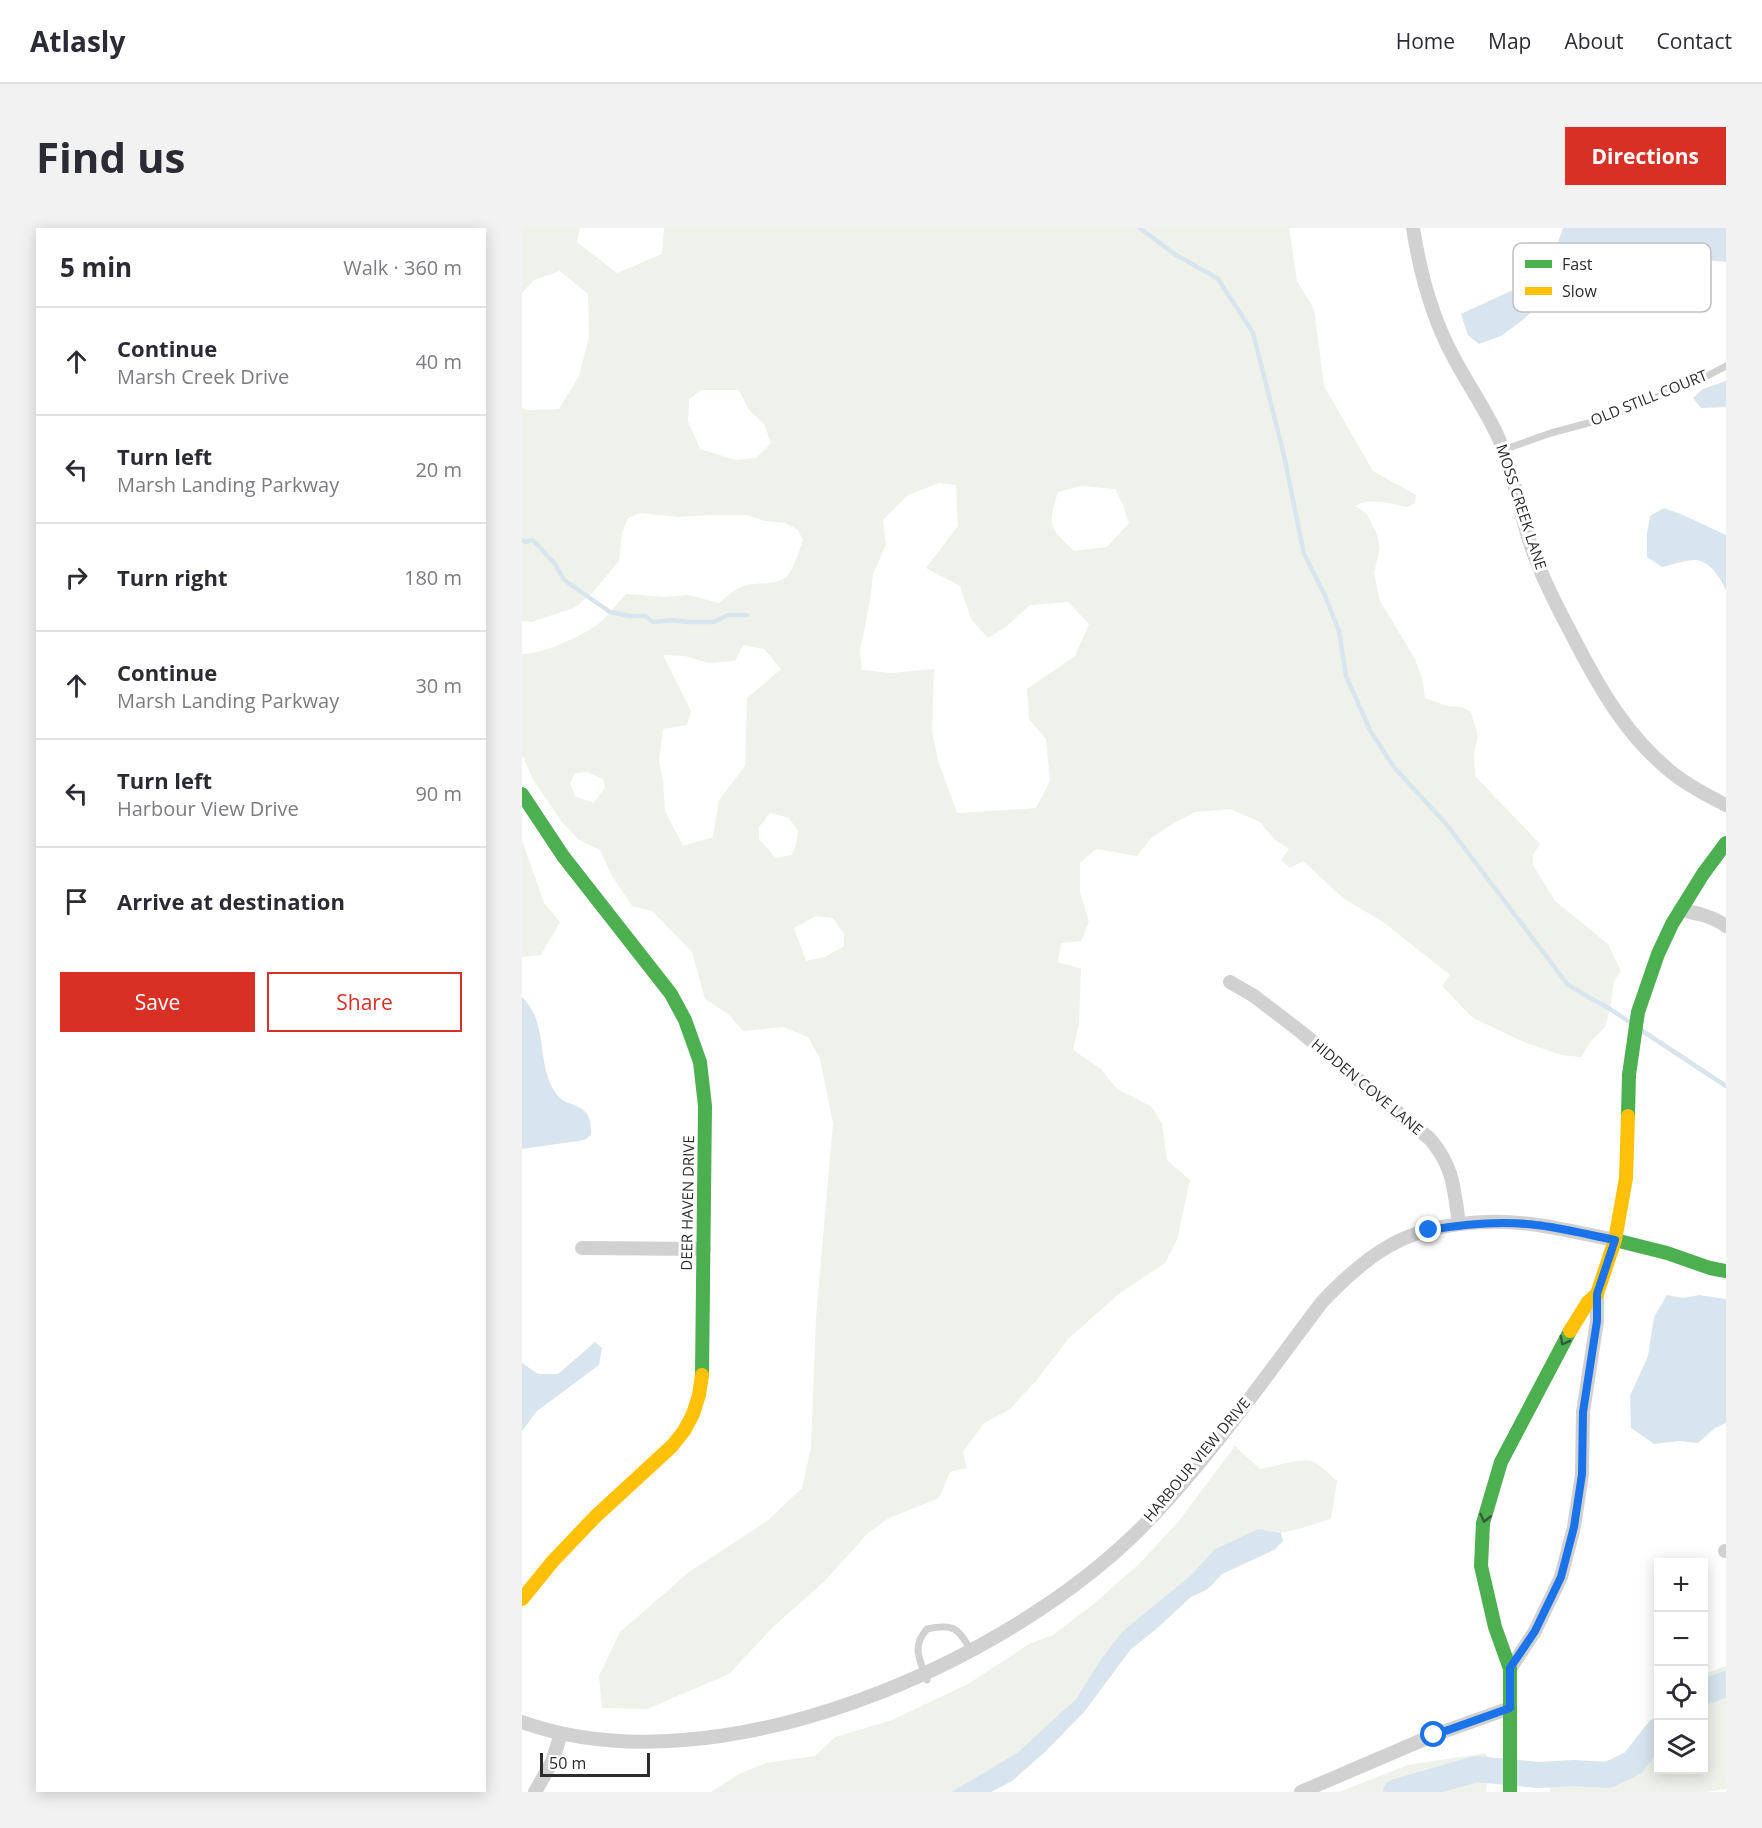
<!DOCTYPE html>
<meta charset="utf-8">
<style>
:root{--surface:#fff;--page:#f2f2f3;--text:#2b2b33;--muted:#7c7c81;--line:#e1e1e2;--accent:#d93025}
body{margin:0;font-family:"Open Sans",sans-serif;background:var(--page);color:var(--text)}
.controls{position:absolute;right:18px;bottom:18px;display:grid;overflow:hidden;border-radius:0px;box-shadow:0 3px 15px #0003}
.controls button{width:54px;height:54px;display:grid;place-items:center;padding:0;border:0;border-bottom:2px solid var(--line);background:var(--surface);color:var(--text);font:30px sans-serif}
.scale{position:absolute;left:18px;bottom:15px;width:110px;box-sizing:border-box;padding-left:6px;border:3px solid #2c2c2c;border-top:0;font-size:16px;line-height:21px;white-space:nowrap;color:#2c2c2c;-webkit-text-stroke:4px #fff;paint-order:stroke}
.stop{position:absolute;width:18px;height:18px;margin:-14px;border:4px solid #1a73e8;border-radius:50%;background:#fff}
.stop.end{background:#1a73e8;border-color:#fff;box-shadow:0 2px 6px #0008}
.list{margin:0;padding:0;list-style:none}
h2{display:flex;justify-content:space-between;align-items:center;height:78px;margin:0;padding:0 24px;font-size:26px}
h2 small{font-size:20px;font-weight:400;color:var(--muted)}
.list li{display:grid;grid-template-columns:39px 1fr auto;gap:18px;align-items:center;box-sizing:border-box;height:108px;padding:0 24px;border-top:2px solid var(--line)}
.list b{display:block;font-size:22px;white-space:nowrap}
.list p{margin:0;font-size:20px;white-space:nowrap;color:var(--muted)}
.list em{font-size:20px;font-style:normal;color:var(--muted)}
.actions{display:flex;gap:12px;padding:18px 24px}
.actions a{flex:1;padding:14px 0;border:2px solid var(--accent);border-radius:0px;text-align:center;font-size:21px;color:var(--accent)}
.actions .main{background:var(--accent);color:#fff}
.icon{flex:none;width:33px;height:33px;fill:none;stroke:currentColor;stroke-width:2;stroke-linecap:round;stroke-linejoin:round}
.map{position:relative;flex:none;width:1204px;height:1564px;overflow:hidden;border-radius:0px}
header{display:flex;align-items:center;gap:36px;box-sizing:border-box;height:84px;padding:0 30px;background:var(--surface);border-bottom:2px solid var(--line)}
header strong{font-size:28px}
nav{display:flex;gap:33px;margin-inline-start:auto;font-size:21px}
.intro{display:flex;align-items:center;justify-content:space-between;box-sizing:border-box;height:144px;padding:0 36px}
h1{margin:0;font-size:42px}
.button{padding:15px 27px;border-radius:0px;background:var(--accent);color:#fff;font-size:21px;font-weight:700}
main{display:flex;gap:36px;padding:0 36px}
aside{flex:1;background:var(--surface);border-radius:0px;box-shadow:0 3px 15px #0003}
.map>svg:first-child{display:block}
.green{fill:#eff2eb;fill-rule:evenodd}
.water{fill:#d8e5ee}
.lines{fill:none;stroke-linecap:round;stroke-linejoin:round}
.stream{stroke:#d8e5ee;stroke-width:4.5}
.river{stroke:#d8e5ee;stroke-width:26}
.lane{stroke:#d1d1d1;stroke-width:7}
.street{stroke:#d1d1d1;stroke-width:14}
.fast{stroke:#4caf50;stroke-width:14}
.slow{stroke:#ffc107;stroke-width:14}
.oneway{stroke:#375a39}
.route{stroke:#1a73e8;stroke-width:8}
.labels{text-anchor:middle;stroke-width:6;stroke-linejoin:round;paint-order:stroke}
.street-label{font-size:15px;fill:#2c2c2c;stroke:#fff}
.key{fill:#fff;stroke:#c0c0c0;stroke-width:1.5}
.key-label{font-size:16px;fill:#2c2c2c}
</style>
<header>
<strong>Atlasly</strong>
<nav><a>Home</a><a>Map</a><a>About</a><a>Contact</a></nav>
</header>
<div class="intro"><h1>Find us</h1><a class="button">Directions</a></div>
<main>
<aside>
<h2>5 min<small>Walk · 360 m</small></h2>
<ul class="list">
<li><svg class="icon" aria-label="ahead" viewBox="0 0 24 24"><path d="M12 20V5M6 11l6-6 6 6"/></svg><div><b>Continue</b><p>Marsh Creek Drive</p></div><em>40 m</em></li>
<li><svg class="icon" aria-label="left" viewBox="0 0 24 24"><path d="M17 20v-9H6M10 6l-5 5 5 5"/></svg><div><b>Turn left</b><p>Marsh Landing Parkway</p></div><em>20 m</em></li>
<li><svg class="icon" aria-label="right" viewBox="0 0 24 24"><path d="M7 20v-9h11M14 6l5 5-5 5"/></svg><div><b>Turn right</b></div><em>180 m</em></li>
<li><svg class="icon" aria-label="ahead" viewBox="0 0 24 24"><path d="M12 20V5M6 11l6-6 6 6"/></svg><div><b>Continue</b><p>Marsh Landing Parkway</p></div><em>30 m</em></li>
<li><svg class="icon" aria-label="left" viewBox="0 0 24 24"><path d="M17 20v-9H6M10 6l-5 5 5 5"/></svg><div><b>Turn left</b><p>Harbour View Drive</p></div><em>90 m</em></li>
<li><svg class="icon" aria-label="arrive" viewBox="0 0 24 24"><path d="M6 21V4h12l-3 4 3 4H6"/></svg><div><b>Arrive at destination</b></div></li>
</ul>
<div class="actions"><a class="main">Save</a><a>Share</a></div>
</aside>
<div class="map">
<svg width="1204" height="1564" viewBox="0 0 1204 1564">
<rect width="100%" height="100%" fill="#fff"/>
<!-- green -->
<path class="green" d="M0,0H58L55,14L95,45L140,26L142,0H767L775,53L792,81L802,158L851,243L894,267L893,275L885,279C869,276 847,269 833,278L844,285L855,306L858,320L852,345L858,373L893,431L900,450L903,470L925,478L940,479L949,484L956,508L952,525L953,548L1018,616L1011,627V637L1033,673L1086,716L1099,743L1092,753L1088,781L1083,799L1070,812L1059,829L1039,827L1002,814L951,790L920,758L928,747L861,694L822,671L781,633L768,640L759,632L767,621L753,612L738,594L708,581L673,584L652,595L629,610L615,628L574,621L558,635V664L567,693L559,713L539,715L536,734L559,741L557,796L551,822L579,841L595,861L630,879L640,896L645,932L668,952L655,1012L643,1035L598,1065L546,1111L514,1153L487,1182L462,1195L441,1224L445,1240L428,1244L417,1270L367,1290L346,1305L302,1354L252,1398L207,1446L125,1481L80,1480L77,1448L98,1404L167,1344L245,1293L280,1260L289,1219L294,1090L311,895L298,831L286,809L261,799L221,803L206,786L183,771L170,724L130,683L110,678L90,648L78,622L57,612L40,594L12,553L0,527V426C18,427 60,408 75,397C86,388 95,376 104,366L143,369L167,367L197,375C205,368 214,360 225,357C238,354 256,358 266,347C273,338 277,322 281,312L276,302L263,295L243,293L224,287H189L156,289L119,285L106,290L100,305L97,333L71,364L54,379L10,394L0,393V180L5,182L37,181L57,148L67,109L66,66L38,43L12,52L0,65ZM179,162H217L227,182L242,196L249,215L234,230L214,232L178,221L166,193L167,171ZM417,255L434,257L436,298L404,340L438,358L449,391L466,410L484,399L508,377L546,374L567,396L553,428L505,461L507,491L524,511L528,553L514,580L435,585L416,532L410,504L412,441L369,445L340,442L338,423L348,373L351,346L364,317L361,292L386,267ZM560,258L593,261L601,277L607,295L585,319L552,323C526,299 526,297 536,264ZM221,417L242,421L259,441L225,470L223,538L197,572L191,609L161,618L143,583L141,553L137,533L141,501L165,497L169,483L141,427L163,428L186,435L213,433ZM65,544L81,551L83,559L72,575L53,568L48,555L53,545ZM248,585L267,590L276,603L275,613L270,627L254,630L237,611V599ZM294,688L311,690L322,706V718L303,729L284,733L272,700Z
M0,612L22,675L38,694L19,727L0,729Z
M713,1218L738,1241C751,1239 781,1229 792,1234C800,1238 808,1247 815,1253L809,1291L780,1300L759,1305L736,1301L693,1321L668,1348L640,1373L577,1434L554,1471L540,1485L495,1525L429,1564H189L217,1546L244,1535L293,1528L313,1509L370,1492L446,1456L507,1416L531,1407L569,1378L617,1336L656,1294Z
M1204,1438V1561L1184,1564H1028L1027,1536C1050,1535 1077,1538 1098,1529C1110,1524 1129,1497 1136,1487V1542H1182V1446Z
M963,1525L968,1532L964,1564H817L886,1537Z"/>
<!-- water -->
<path class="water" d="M1041,0H1204V34L1175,31L1140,21L1108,33L1065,41L1034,60L1002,91L979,108L957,116L946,107L939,86L993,61L1019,31L1034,20Z
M1204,153V179L1179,180L1171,170L1181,161Z
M1142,280L1161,287L1204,307V362C1199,351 1188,333 1174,332C1166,331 1149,337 1140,339L1125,329V306L1128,288Z
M0,769C5,774 10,781 13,788C23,814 18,841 33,864C46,884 71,870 69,907L63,912L0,921Z
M1145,1067L1161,1070L1177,1067L1204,1071V1195L1193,1200L1176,1215L1157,1213L1132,1216L1109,1200L1108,1168L1126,1128L1132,1089Z
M73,1114L80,1120L77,1137L15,1183L0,1203V1135L16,1146H36Z
M736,1301L759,1305L761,1313L752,1322L700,1346L686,1361L669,1369L632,1403L609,1421L562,1484L524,1523L490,1553L469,1564H429L495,1525L554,1471L577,1434L600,1404L668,1348L693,1321Z"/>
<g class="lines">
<!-- stream -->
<path class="stream" d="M618,0L651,25L696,51L731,105L761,223L782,326L803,368L817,403L824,448L848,502L871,538L925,597L1046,757L1088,781L1109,795
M0,312L4,314L11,312L33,336L42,352L88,384L108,388H123L131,394L150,392L166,394H191L206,387H225
M1119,802L1204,858"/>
<!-- river -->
<path class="river" d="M1182,1464L1204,1456
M874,1564L954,1541L1016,1547L1053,1545L1086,1547L1111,1535L1136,1503"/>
<!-- lane -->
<path class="lane" d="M981,222L1029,205L1081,191L1183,149L1204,138
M405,1452C398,1432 389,1419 405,1401C432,1395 435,1400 449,1422"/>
<!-- street -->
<path class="street" d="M891,0C898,45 910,90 932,130C946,157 964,182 976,209C992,244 997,282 1009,318C1019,348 1034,377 1049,405C1076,458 1105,510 1153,547C1169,559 1186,568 1204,577
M1158,682C1175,685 1190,688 1204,698
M708,754L732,768L779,804L908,911C932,939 932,962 937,996
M60,1020L182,1021
M1203,1323H1204
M988,1441L1013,1403L1039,1349L1052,1299L1060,1246L1061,1184L1075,1093V1066
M0,1494C196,1564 490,1435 627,1292C691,1225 744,1148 800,1074C820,1053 842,1032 867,1018C908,994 970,990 1016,997C1042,1001 1067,1007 1093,1012
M13,1564L30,1534L38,1509
M779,1564L912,1507L988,1480"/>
<!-- fast -->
<path class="fast" d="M0,566L41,628L149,766L163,792L178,834L183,878L180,1147
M1106,888L1107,847L1116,784L1136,726L1150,696L1181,646L1204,615
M1093,1012L1145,1025L1188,1040L1204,1043
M988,1564V1441L973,1399L959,1338L961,1295L979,1234L1048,1103"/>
<!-- slow -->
<path class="slow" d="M1048,1103L1066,1074L1075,1066L1093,1012L1104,950L1106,888
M0,1371L31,1333L73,1289L150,1218L162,1203L171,1186L177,1167L180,1147"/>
</g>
<!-- one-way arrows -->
<defs><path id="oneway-chevron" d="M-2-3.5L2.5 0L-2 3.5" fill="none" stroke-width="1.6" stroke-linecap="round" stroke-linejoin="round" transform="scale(1.5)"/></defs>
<g class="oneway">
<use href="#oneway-chevron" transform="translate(1042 1113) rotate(118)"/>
<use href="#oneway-chevron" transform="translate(963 1290) rotate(103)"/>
</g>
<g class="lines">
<!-- route -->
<path class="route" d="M907,1002C942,996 978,992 1014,997C1041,1000 1067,1007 1093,1012L1075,1066V1093L1061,1184L1060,1246L1052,1299L1039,1349L1013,1403L988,1440V1480L912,1507"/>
</g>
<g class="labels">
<!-- street labels -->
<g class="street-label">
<text transform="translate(1127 170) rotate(-22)" y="5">OLD STILL COURT</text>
<text transform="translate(999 279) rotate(72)" y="5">MOSS CREEK LANE</text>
<text transform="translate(845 859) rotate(40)" y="5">HIDDEN COVE LANE</text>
<text transform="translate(166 975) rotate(-89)" y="5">DEER HAVEN DRIVE</text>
<text transform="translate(675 1232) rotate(-50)" y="5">HARBOUR VIEW DRIVE</text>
</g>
</g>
<!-- legend -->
<rect x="991" y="15" width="198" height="69" rx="9" class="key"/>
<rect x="1003" y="32" width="27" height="8" fill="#4caf50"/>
<rect x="1003" y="59" width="27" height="8" fill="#ffc107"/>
<g class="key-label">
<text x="1040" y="42">Fast</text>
<text x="1040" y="69">Slow</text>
</g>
</svg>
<div class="controls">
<button>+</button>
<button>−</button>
<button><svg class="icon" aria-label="locate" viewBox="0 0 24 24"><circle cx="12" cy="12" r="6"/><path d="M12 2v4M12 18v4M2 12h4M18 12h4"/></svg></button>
<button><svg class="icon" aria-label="layers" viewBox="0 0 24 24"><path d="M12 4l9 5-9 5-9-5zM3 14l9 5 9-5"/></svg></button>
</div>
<div class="scale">50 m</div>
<div class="stop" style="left:912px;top:1507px"></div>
<div class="stop end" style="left:907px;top:1002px"></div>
</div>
</main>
